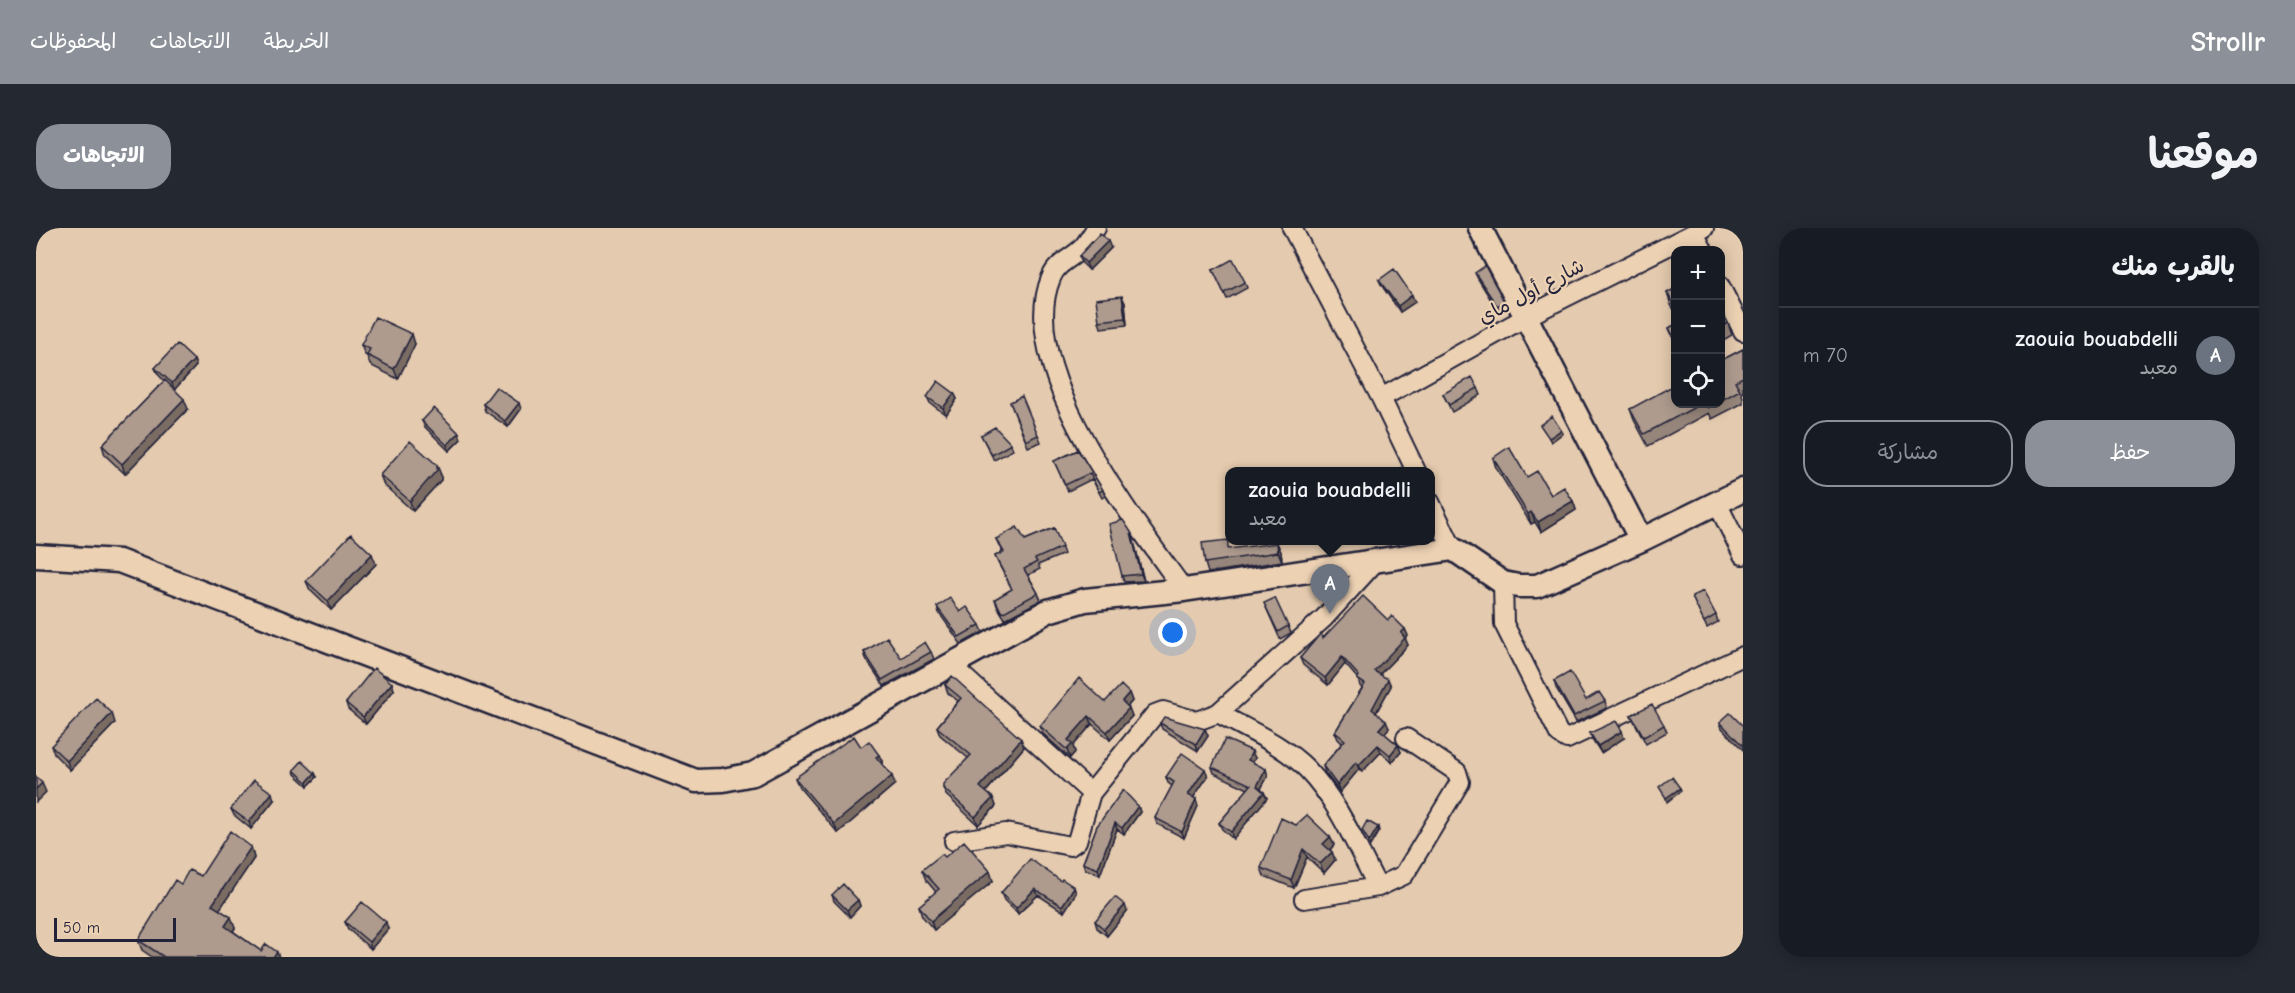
<!DOCTYPE html>
<html lang="ar">
<meta charset="utf-8">
<style>
:root{--surface:#171b24;--page:#242831;--text:#f1f3f6;--muted:#9ea1a6;--line:#363941;--accent:#8c9099}
body{margin:0;font-family:"Comic Neue","Playpen Sans Arabic",sans-serif;background:var(--page);color:var(--text);direction:rtl}
.controls{position:absolute;right:18px;top:18px;display:grid;overflow:hidden;border-radius:12px;box-shadow:0 3px 15px #0003}
.controls button{width:54px;height:54px;display:grid;place-items:center;padding:0;border:0;border-bottom:2px solid var(--line);background:var(--surface);color:var(--text);font:30px sans-serif}
.scale{position:absolute;left:18px;bottom:15px;width:122px;box-sizing:border-box;padding-left:6px;border:3px solid #22223b;border-top:0;font-size:16px;line-height:21px;white-space:nowrap;color:#22223b;-webkit-text-stroke:4px #ecd1b3;paint-order:stroke}
.you{position:absolute;left:1137px;top:405px;width:21px;height:21px;margin:-15px;border:4px solid #fff;border-radius:50%;background:#1a73e8;box-shadow:0 0 0 9px #1a73e833}
.badge{display:grid;place-items:center;width:39px;height:39px;border-radius:50%;background:var(--accent);color:#fff;font-size:20px;font-weight:700}
.pin{position:absolute;translate:-50% -50px;filter:drop-shadow(0 2px 3px #0008)}
.pin::after{content:'';position:absolute;top:32px;width:21px;height:18px;background:inherit;clip-path:polygon(0 0,100% 0,50% 100%)}
.popup{position:absolute;left:1189px;top:239px;width:210px;height:78px;box-sizing:border-box;display:grid;place-content:center;border-radius:12px;background:var(--surface);filter:drop-shadow(0 2px 4px #0005);font-size:20px;white-space:nowrap;color:var(--muted)}
.popup b{font-size:22px;color:var(--text)}
.popup::after{content:'';position:absolute;left:50%;top:100%;margin-left:-12px;border:12px solid transparent;border-top-color:var(--surface)}
.list{margin:0;padding:0;list-style:none}
h2{display:flex;justify-content:space-between;align-items:center;height:78px;margin:0;padding:0 24px;font-size:26px}
h2 small{font-size:20px;font-weight:400;color:var(--muted)}
.list li{display:grid;grid-template-columns:39px 1fr auto;gap:18px;align-items:center;box-sizing:border-box;height:96px;padding:0 24px;border-top:2px solid var(--line)}
.list b{display:block;font-size:22px;white-space:nowrap}
.list p{margin:0;font-size:20px;white-space:nowrap;color:var(--muted)}
.list em{font-size:20px;font-style:normal;color:var(--muted)}
.actions{display:flex;gap:12px;padding:18px 24px}
.actions a{flex:1;padding:14px 0;border:2px solid var(--accent);border-radius:24px;text-align:center;font-size:21px;color:var(--accent)}
.actions .main{background:var(--accent);color:#fff}
.icon{flex:none;width:33px;height:33px;fill:none;stroke:currentColor;stroke-width:2;stroke-linecap:round;stroke-linejoin:round}
.map{position:relative;flex:none;width:1707px;height:729px;overflow:hidden;direction:ltr;border-radius:24px}
header{display:flex;align-items:center;gap:36px;box-sizing:border-box;height:84px;padding:0 30px;background:var(--accent);color:#fff}
header strong{font-size:28px}
nav{display:flex;gap:33px;margin-inline-start:auto;font-size:21px}
.intro{display:flex;align-items:center;justify-content:space-between;box-sizing:border-box;height:144px;padding:0 36px}
h1{margin:0;font-size:42px}
.button{padding:15px 27px;border-radius:24px;background:var(--accent);color:#fff;font-size:21px;font-weight:700}
main{display:flex;gap:36px;padding:0 36px}
aside{flex:1;background:var(--surface);border-radius:24px;box-shadow:0 3px 15px #0003}
.map>svg:first-child{display:block}
.lines{fill:none;stroke-linecap:round;stroke-linejoin:round}
.minor-casing{stroke:#22223b;stroke-width:22}
.tertiary-casing{stroke:#22223b;stroke-width:27}
.minor{stroke:#ecd1b3;stroke-width:18}
.tertiary{stroke:#ecd1b3;stroke-width:22}
.wall{fill:#96857a;stroke:#22223b;stroke-width:1.5}
.shaded-wall{fill:#7a6c63;stroke:#22223b;stroke-width:1.5}
.building{fill:#ae9b8e;stroke:#22223b;stroke-width:1.5}
.labels{text-anchor:middle;stroke-width:4.5;stroke-linejoin:round;paint-order:stroke}
.street-label{font-size:20px;fill:#22223b;stroke:#ecd1b3}
</style>
<header>
<strong>Strollr</strong>
<nav><a>الخريطة</a><a>الاتجاهات</a><a>المحفوظات</a></nav>
</header>
<div class="intro"><h1>موقعنا</h1><a class="button">الاتجاهات</a></div>
<main>
<aside>
<h2>بالقرب منك<small></small></h2>
<ul class="list">
<li><span class="badge" style="background:#6b7280">A</span><div><b>zaouia bouabdelli</b><p>معبد</p></div><em>70 m</em></li>
</ul>
<div class="actions"><a class="main">حفظ</a><a>مشاركة</a></div>
</aside>
<div class="map">
<svg width="1707" height="729" viewBox="0 0 1707 729">
<rect width="100%" height="100%" fill="#e4caae"/>
<filter id="ink" filterUnits="userSpaceOnUse"><feTurbulence type="fractalNoise" baseFrequency=".0167" numOctaves="2"/><feDisplacementMap in="SourceGraphic" scale="12" xChannelSelector="R" yChannelSelector="G"/><feConvolveMatrix kernelMatrix="1 2 1 2 8 2 1 2 1" color-interpolation-filters="sRGB"/></filter>
<g filter="url(#ink)">
<g class="lines">
<!-- minor casing -->
<g class="minor-casing">
<path id="minor" d="M1060,0C1056,6 1052,13 1047,19C1037,30 1021,34 1015,50C978,139 1098,292 1148,362
M1256,0L1345,170L1380,243
M1658,5L1667,22
M1684,58L1707,103
M1345,170L1490,89L1668,0
M1394,274L1417,321
M1681,275L1707,327
M1467,355L1468,396L1523,506L1531,511L1707,428
M916,438L1055,565L1119,486L1127,483L1161,493L1182,485L1288,390L1340,333
M1182,485C1212,502 1246,516 1271,541C1302,573 1321,620 1342,659L1268,671
M918,613L970,605L1034,618L1041,613L1055,565
M1342,659L1368,647L1424,554L1421,544L1370,510"/>
</g>
<!-- tertiary casing -->
<g class="tertiary-casing">
<path id="tertiary" d="M1444,0L1605,312
M0,328L83,333L660,553L687,552L717,546L1012,383L1049,372L1148,362L1417,321L1467,355L1482,358H1501L1605,312L1707,262"/>
</g>
<!-- minor -->
<use href="#minor" class="minor"/>
<!-- tertiary -->
<use href="#tertiary" class="tertiary"/>
</g>
<!-- wall -->
<path class="wall" d="M1075,20L1053,42L1046,35L1043,28Z
M1177,42L1209,54L1211,60L1191,71Z
M1439,45L1468,73L1470,80L1463,85L1442,51Z
M1343,52L1379,74L1364,84L1346,58Z
M1640,60V85L1635,77L1631,65Z
M1089,75L1091,97L1065,100L1063,93Z
M1684,80L1692,95L1696,107L1684,114Z
M1640,96V117L1633,100Z
M379,116L362,151L334,137L331,128L329,127L325,117Z
M1707,121V163L1705,164L1707,169V175L1676,191L1673,185L1612,218L1598,192L1594,181L1640,176H1684V133Z
M158,132L160,138L138,162L152,181L89,246L69,227L66,217L128,153L122,146L119,140Z
M1442,160L1445,167L1416,184L1407,166Z
M918,165L921,171L910,187L894,175L891,169Z
M974,174L1002,207L1005,214L992,219Z
M447,176L485,181L472,199L449,183Z
M386,193L425,211L413,223L389,199Z
M945,207L975,216L977,222L958,232Z
M1042,222L1067,262L1069,268L1066,270L1056,251L1032,263L1018,233Z
M1457,230L1491,249L1515,267L1537,273L1540,282L1505,304L1499,294L1495,296L1460,240Z
M344,247H405V252L377,283L348,257Z
M1018,300L1028,326L1002,337L1004,341L992,347L1002,365L1005,372L969,391L961,378L959,371L976,361L962,335L959,328L966,324L960,311L989,312Z
M1097,310L1108,353L1088,354L1086,348Z
M1241,315L1245,324L1246,333L1172,345L1169,335Z
M340,336L295,382L274,362L270,353Z
M1656,369L1680,387L1682,394L1671,400Z
M1228,375L1252,398L1255,405L1244,411Z
M901,379L924,384L944,397L947,404L925,416L903,385Z
M1352,392L1369,401L1372,408L1369,410L1372,417L1344,446L1355,458L1340,485L1353,500L1348,505L1362,517L1365,524L1356,534L1345,524L1326,544L1323,541L1304,564L1289,545L1287,538L1306,515L1302,511L1299,504L1326,460L1324,458L1322,451L1309,436L1292,457L1267,437L1264,430L1287,410Z
M828,424L865,430L895,424L898,431L848,458L830,431Z
M1518,453L1550,472L1569,473L1571,480L1540,494L1520,460Z
M356,455L358,462L330,496L312,481L310,475Z
M909,457L985,511L988,519L950,564L957,570L960,578L942,597L910,567L907,560L932,530L904,507L901,499L922,473L912,465Z
M1093,465L1096,473L1092,478L1096,488L1074,512L1056,496L1037,518L1039,524L1034,530L1007,506L1004,498Z
M1595,487L1628,497L1631,504L1610,516L1598,493Z
M1684,494L1707,498V522L1686,500Z
M79,495L34,542L19,527L15,518Z
M1124,495L1169,501L1172,508L1162,523L1126,501Z
M1554,505L1588,510L1565,525L1556,511Z
M825,519L843,527L847,535L846,536L859,556L802,605L763,559L759,550Z
M1219,530L1217,534L1232,548L1225,561L1231,570L1197,611L1186,601L1183,595L1212,561L1178,545L1176,539Z
M258,542L281,549L272,558L259,546Z
M1172,548L1157,570L1162,578L1148,610L1121,596L1119,590L1136,558L1132,555L1130,549Z
M238,572L215,601L198,587L195,581Z
M1102,578L1104,584L1088,606L1081,601L1064,647L1049,641L1047,635L1061,598Z
M1260,597L1294,609L1298,617L1294,622L1296,624L1299,632L1288,645L1271,629L1258,660L1228,648L1225,640Z
M215,619L218,630L183,682L199,700L197,703L225,723L243,729H116L106,722L102,712L145,656L165,648Z
M909,629L957,653L898,702L886,688L883,678L900,664L890,652L886,642Z
M1025,653L1040,665L1028,684L1002,667L982,686L968,672L965,665Z
M796,667L822,672L824,678L814,689L798,673Z
M1091,683L1071,708L1061,700L1059,693Z
M309,694L352,701L335,721L312,701Z"/>
<!-- shaded-wall -->
<path class="shaded-wall" d="M1072,13L1075,20L1053,42L1050,35Z
M1376,67L1379,74L1364,84L1362,78Z
M1086,68L1089,75L1091,97L1089,90Z
M1468,73L1470,80L1463,85L1461,78Z
M376,106L379,116L362,151L358,141Z
M158,132L160,138L138,162L136,155Z
M918,165L921,171L910,187L907,180Z
M148,171L152,181L89,246L86,236Z
M483,175L485,181L472,199L469,193Z
M1525,202L1527,205L1515,214L1513,210Z
M423,205L425,211L413,223L411,217Z
M401,237L405,247V252L377,283L374,273Z
M1537,273L1540,282L1505,304L1502,294Z
M1495,284L1499,294L1495,296L1492,286Z
M1095,304L1097,310L1108,353L1105,346Z
M1241,315L1245,324L1246,333L1242,324Z
M336,326L340,336L295,382L292,373Z
M1369,401L1372,408L1369,410L1372,417L1340,450L1338,443L1365,405Z
M1306,429L1309,436L1292,457L1289,450Z
M1352,451L1355,458L1338,488L1336,481Z
M356,455L358,462L330,496L327,489Z
M1093,465L1096,473L1089,481L1086,473Z
M1093,480L1096,488L1074,512L1071,504Z
M76,485L79,495L34,542L31,533Z
M1053,488L1056,496L1037,518L1039,524L1034,530L1031,522L1032,512Z
M1350,493L1353,500L1346,508L1343,501Z
M1169,501L1172,508L1162,523L1160,516Z
M1586,503L1588,510L1565,525L1562,518Z
M985,511L988,519L947,567L944,559Z
M1342,517L1345,524L1326,544L1323,537Z
M1362,517L1365,524L1356,534L1354,527Z
M1216,523L1219,530L1215,538L1212,532Z
M843,527L847,535L843,538L840,529Z
M1320,534L1323,541L1304,564L1301,557Z
M1169,541L1172,548L1155,573L1152,567Z
M1230,541L1232,548L1223,564L1221,558Z
M279,545L281,549L272,558L271,554Z
M856,548L859,556L802,605L798,596Z
M6,555L10,564L0,574V561Z
M1644,560L1645,563L1631,574L1630,570Z
M1228,564L1231,570L1197,611L1195,604Z
M236,565L238,572L215,601L213,594Z
M957,570L960,578L942,597L939,589Z
M1160,571L1162,578L1148,610L1146,604Z
M1102,578L1104,584L1088,606L1086,600Z
M1079,595L1081,601L1064,647L1062,641Z
M1342,599L1343,603L1334,618L1333,614Z
M1294,609L1298,617L1291,625L1287,616Z
M215,619L218,630L180,687L176,677Z
M1267,621L1271,629L1258,660L1255,652Z
M1296,624L1299,632L1288,645L1284,636Z
M954,643L957,653L898,702L895,693Z
M1038,659L1040,665L1028,684L1026,678Z
M999,661L1002,667L982,686L980,680Z
M822,672L824,678L814,689L811,682Z
M1089,677L1091,683L1071,708L1068,701Z
M195,689L199,700L193,708L189,698Z
M350,694L352,701L335,721L333,714Z
M241,724L243,729H237Z"/>
<!-- building -->
<path class="building" d="M1064,5L1072,13L1050,35L1043,28Z
M1197,31L1209,54L1188,65L1177,42Z
M1449,38L1468,73L1461,78L1439,45Z
M1358,41L1376,67L1362,78L1343,52Z
M1640,60V80L1631,65Z
M1086,68L1089,90L1063,93L1060,71Z
M1684,80L1692,95L1684,100Z
M339,89L376,106L358,141L331,127L334,121L325,117Z
M1640,96V113L1633,100Z
M141,116L158,132L136,155L119,140Z
M1707,121V149L1699,153L1704,162L1684,173V133Z
M1436,149L1442,160L1413,177L1407,166Z
M129,152L148,171L86,236L66,217Z
M902,153L918,165L907,180L891,169Z
M1640,156V176H1665L1608,206L1594,181Z
M460,159L483,175L469,193L447,176Z
M986,168L1002,207L990,213L974,174Z
M1670,176H1680L1672,180Z
M398,180L423,205L411,217L386,193Z
M1516,188L1525,202L1513,210L1504,197Z
M959,199L975,216L956,227L945,207Z
M374,213L401,237V242L374,273L344,247Z
M1473,219L1491,249L1501,243L1515,267L1528,259L1537,273L1502,294L1495,284L1492,286L1457,230Z
M1042,222L1067,262L1063,264L1054,245L1029,257L1018,233Z
M1087,292L1095,304L1105,346L1086,348L1073,296Z
M981,299L989,312L1018,300L1026,319L999,331L1001,334L988,341L1002,365L966,385L959,371L976,361L959,328L968,324L960,311Z
M315,306L336,326L292,373L270,353Z
M1192,312V321L1241,315L1242,324L1169,335L1166,315Z
M1667,363L1680,387L1668,394L1656,369Z
M1327,368L1352,392L1356,388L1369,401L1365,405L1369,410L1338,443L1352,451L1336,481L1350,493L1343,501L1362,517L1354,527L1342,517L1323,537L1320,534L1301,557L1287,538L1309,512L1299,504L1329,456L1321,451L1323,448L1306,429L1289,450L1264,430L1285,405L1287,410Z
M914,370L924,384L931,379L944,397L923,409L901,379Z
M1239,370L1252,398L1242,404L1228,375Z
M851,409L865,430L889,414L895,424L846,452L828,424Z
M338,440L356,455L327,489L310,475Z
M1534,444L1550,472L1563,464L1569,473L1538,488L1518,453Z
M916,448L985,511L944,559L957,570L939,589L907,560V556L935,527L901,499L925,470L909,457Z
M1043,450L1069,474L1085,457L1093,465L1086,473L1093,480L1071,504L1053,488L1032,512L1036,516L1031,522L1004,498Z
M60,470L76,485L31,533L15,518Z
M1616,476L1628,497L1608,509L1595,487Z
M1694,485L1707,498V518L1684,494Z
M1128,489L1169,501L1160,516L1124,495Z
M1580,493L1586,503L1562,518L1554,505Z
M818,508L825,519L833,513L843,527L840,529L856,548L798,596L759,550Z
M1189,511L1216,523L1212,532L1230,541L1221,558L1228,564L1195,604L1183,595L1215,557L1176,539Z
M1146,525L1169,541L1152,567L1160,571L1146,604L1119,590L1138,554L1130,549Z
M266,533L279,545L271,554L258,542Z
M0,549L6,555L0,561Z
M1636,549L1644,560L1630,570L1623,559Z
M218,552L236,565L213,594L195,581Z
M1087,562L1102,578L1086,600L1079,595L1062,641L1047,635L1061,598Z
M1271,587L1294,609L1287,616L1296,624L1284,636L1267,621L1255,652L1225,640L1245,590L1260,597Z
M1331,593L1342,599L1333,614L1326,602Z
M194,603L215,619L176,677L195,689L189,698L225,723L230,716L241,724L237,729H128L102,712L139,652L145,656L153,642L165,648Z
M928,613L954,643L895,693L883,678L903,661L886,642L906,626L909,629Z
M994,631L1025,653L1026,651L1038,659L1026,678L999,661L980,680L965,665Z
M807,656L822,672L811,682L796,667Z
M1079,669L1089,677L1068,701L1059,693Z
M326,674L350,694L333,714L309,694Z"/>
</g>
<g class="labels">
<!-- street labels -->
<g class="street-label">
<text transform="translate(1495 63) rotate(-28)" y="7">شارع أول ماي</text>
</g>
</g>
</svg>
<div class="controls">
<button>+</button>
<button>−</button>
<button><svg class="icon" aria-label="locate" viewBox="0 0 24 24"><circle cx="12" cy="12" r="6"/><path d="M12 2v4M12 18v4M2 12h4M18 12h4"/></svg></button>
</div>
<div class="scale">50 m</div>
<div class="you"></div>
<div class="pin badge" style="left:1294px;top:386px;background:#6b7280">A</div>
<div class="popup"><b>zaouia bouabdelli</b>معبد</div>
</div>
</main>
